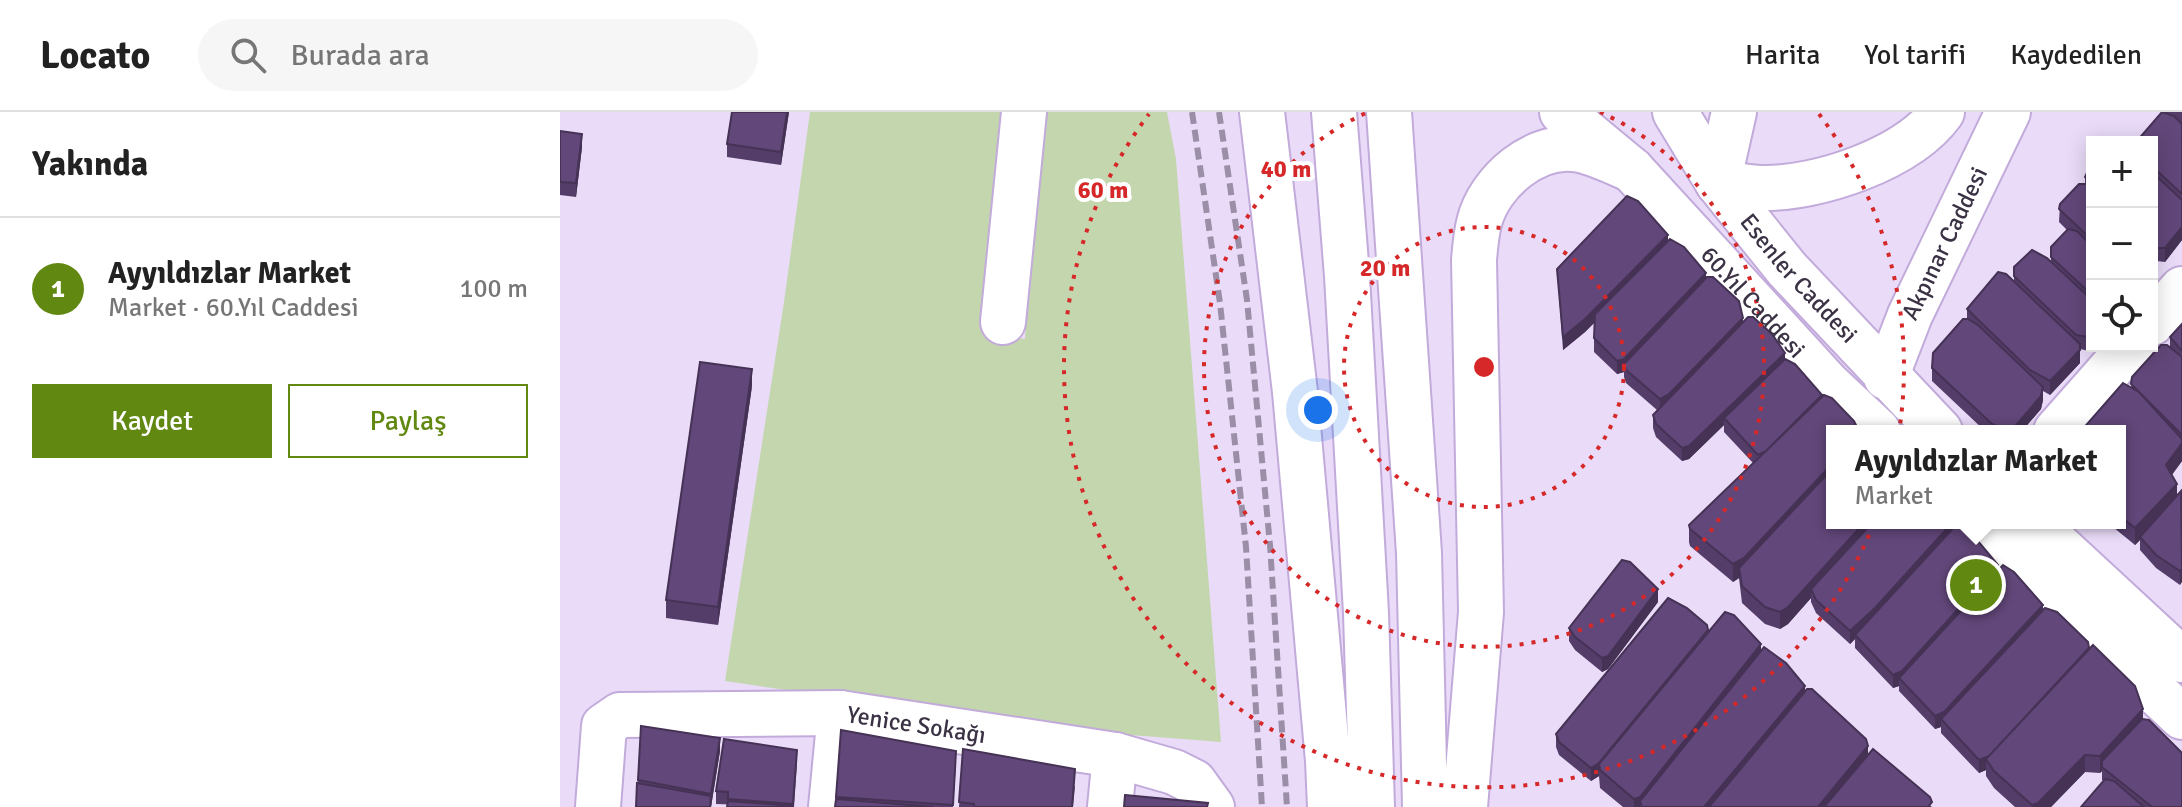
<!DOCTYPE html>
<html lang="tr">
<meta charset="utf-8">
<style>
:root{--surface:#fff;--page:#f6f6f6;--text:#222;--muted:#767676;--line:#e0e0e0;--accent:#618811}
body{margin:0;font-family:Signika,sans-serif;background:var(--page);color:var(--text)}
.controls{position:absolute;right:24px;top:24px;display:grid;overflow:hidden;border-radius:0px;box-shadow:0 4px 20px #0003}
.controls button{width:72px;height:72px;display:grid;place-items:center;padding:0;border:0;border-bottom:2px solid var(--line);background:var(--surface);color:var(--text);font:40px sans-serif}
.you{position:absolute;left:758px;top:298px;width:28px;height:28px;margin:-20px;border:6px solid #fff;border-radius:50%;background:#1a73e8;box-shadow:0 0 0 12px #1a73e833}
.badge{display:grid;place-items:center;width:52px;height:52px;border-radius:50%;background:var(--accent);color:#fff;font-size:26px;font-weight:700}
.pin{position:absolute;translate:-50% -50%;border:4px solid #fff;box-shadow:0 2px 8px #0006}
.popup{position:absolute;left:1266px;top:313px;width:300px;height:104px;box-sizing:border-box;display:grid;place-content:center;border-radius:0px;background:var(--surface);filter:drop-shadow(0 2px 6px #0005);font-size:26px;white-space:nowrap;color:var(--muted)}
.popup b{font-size:30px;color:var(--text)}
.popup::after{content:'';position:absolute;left:50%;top:100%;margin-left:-16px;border:16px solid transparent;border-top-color:var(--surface)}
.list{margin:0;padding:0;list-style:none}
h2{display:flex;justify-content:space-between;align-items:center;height:104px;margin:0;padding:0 32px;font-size:34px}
h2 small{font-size:26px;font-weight:400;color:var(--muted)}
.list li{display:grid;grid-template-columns:52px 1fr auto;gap:24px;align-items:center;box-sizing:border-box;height:144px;padding:0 32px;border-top:2px solid var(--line)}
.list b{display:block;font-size:30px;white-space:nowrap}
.list p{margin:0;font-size:26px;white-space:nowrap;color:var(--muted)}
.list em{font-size:26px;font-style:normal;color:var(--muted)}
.actions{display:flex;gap:16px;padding:24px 32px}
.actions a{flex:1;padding:18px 0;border:2px solid var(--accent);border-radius:0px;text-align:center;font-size:28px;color:var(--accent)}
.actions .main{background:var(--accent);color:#fff}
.icon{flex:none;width:44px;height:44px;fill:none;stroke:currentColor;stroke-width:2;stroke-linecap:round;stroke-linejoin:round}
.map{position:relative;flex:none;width:1622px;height:695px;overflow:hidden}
header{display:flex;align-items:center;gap:48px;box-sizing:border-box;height:112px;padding:0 40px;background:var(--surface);border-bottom:2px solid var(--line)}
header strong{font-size:38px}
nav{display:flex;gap:44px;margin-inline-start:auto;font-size:28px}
.search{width:560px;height:72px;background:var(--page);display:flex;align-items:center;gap:20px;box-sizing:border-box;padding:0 28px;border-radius:44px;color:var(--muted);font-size:30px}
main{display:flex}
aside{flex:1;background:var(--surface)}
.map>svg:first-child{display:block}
.green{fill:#c4d6ae}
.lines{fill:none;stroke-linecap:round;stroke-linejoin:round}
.minor-casing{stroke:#c2abda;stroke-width:48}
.major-casing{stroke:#c2abda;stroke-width:48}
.minor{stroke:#fff;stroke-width:44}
.major{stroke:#fff;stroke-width:44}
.rail{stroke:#9b8fa7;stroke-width:6;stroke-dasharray:12 6;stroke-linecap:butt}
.wall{fill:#543d69}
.shaded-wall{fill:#453255}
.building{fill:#62477a;stroke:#453255;stroke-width:2}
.ring{fill:none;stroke:#d62828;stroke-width:4;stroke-dasharray:4 8}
.labels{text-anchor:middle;stroke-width:8;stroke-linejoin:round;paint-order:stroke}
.street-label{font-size:24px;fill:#3c3245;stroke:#fff}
.centre{fill:#d62828;stroke:#fff;stroke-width:4}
.ring-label{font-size:24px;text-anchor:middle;font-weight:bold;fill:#d62828;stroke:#fff;stroke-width:8;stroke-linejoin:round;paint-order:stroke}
</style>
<header>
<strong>Locato</strong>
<div class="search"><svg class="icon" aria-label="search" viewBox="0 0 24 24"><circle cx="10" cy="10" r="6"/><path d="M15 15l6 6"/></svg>Burada ara</div>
<nav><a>Harita</a><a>Yol tarifi</a><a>Kaydedilen</a></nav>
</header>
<main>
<aside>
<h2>Yakında<small></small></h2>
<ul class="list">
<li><span class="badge">1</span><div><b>Ayyıldızlar Market</b><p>Market · 60.Yıl Caddesi</p></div><em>100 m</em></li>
</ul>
<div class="actions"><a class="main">Kaydet</a><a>Paylaş</a></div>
</aside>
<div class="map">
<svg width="1622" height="695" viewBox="0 0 1622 695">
<rect width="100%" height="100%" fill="#eadcf9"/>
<!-- green -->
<path class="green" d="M250,0H452L423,221L465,227L480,0H607L616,47L661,630L492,617L165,569L224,190Z"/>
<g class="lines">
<!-- minor casing -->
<g class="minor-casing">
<g id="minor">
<path d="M1158,71L1174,0"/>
<path d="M443,210L464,0"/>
<path d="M1592,211L1622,177"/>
<path d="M1496,319L1571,234"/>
<path id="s1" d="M38,695L44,614L60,603L280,601L555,643L614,660L634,670L652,695"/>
<path d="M271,695L280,601"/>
<path d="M550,695L555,643"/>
</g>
</g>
<!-- major casing -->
<g class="major-casing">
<g id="major">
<path d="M702,0L735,280L768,649L770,695"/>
<path d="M774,0L787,164L806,501L812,695"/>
<path d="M829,0L859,441L865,695"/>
<path id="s2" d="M1002,0L1072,58L1268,272L1318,319"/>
<path id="s3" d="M1115,0L1158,71L1227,157L1380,319"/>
<path d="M1158,71C1172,72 1187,76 1202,76C1258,77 1348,47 1382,0"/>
<path id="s4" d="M1326,265L1350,203L1448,0"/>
<path d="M1415,411L1622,605"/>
<path d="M1474,411L1622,548"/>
<path d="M905,695L921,500L914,148C915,136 916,123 919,111C929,70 976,29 1020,38C1038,42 1056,51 1072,58"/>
</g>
</g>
<!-- minor -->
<use href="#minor" class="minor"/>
<!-- major -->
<use href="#major" class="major"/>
<!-- rail -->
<path class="rail" d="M632,0L660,191L686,435L702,695
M659,0L687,188L710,433L727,695"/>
</g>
<!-- wall -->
<path class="wall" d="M229,0L221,53L167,45V32Z
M1602,0H1622V128L1605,150L1597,149L1594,147L1595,162L1592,165V30Z
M0,19L22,35L16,85L0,83Z
M1532,50L1533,234L1529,239L1520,237V251L1490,283L1483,279V288L1481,297L1462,319H1425L1372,269V256L1407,207V197L1454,170V155L1491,149V135L1507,118L1499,110L1500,92L1525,72V65Z
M1108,129L1146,166L1183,211L1225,247L1272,411H1396V413L1438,458L1529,538L1583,607L1622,695H1521L1544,669L1542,668V659L1540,661L1525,660L1491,695H1455L1434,676L1426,664V658L1419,661L1381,621V615L1375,617L1339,579V574L1333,576L1295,536V527L1290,532L1256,501L1251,490V486L1228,512L1220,517L1205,512L1182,491L1179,466L1173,470L1130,434L1129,430V413L1193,351L1164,320V313L1129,347L1122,349L1096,325L1093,316V303L1097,298L1066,271L1064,265V260L1057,262L1034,240V211L1025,220L1003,238L997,157Z
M1622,212V349L1612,363L1617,384L1621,379L1620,473L1596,456L1580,438V428L1575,433L1548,411H1560V319L1571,276L1572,265L1610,235V225Z
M192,274L158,513L106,506V488Z
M1098,490L1048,557L1042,560L1015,538L1009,529V516Z
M1148,521L1201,538L1308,642L1372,695H1063L1040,676L1039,664L1031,669L999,643L996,635V622Z
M81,614L160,639L151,695H76Z
M281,618L396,652L393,695H275Z
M403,637L515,674L513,695H399Z
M237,651L234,695L156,692V679Z"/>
<!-- shaded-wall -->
<path class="shaded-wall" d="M227,0H229L221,53V40Z
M22,22V35L16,85V71Z
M1622,115V128L1605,150V136Z
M1108,123V136L1025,220L1003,238V225Z
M1595,149V162L1592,165V152Z
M1146,161V174L1064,252V260L1057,262V249Z
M1183,206V219L1100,300V287Z
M1532,222L1533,234L1529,239V225Z
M1520,238V251L1490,283V269Z
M1225,241V254L1164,306V313L1129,347L1122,349V336Z
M192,257V274L158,513V495Z
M1483,275V288L1481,297L1462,319H1451Z
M1622,331V349L1606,370V353Z
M1272,352V369L1179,456V466L1173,470V452Z
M1617,372V389L1580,425V428L1575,433V416Z
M1304,411H1319L1251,477V486L1228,512L1220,517V500Z
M1392,411H1396V420L1295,523V527L1290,532V519Z
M1438,453V466L1339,566V574L1333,576V563Z
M1622,457V470L1620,473V459Z
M1098,477V490L1048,557L1042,560V546Z
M1483,493V506L1381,607V615L1375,617V604Z
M1148,518V531L1039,652V664L1031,669V656Z
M1201,532V549L1080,689V695H1074V687Z
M1245,574V591L1158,695H1144Z
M1583,597V614L1542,655V659L1540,661V644Z
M160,626V639L151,695V682Z
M1308,634V652L1272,695H1258Z
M1525,643V660L1491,695H1472V693Z
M1429,644L1426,647V658L1419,661V648Z"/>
<!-- building -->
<path class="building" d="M172,0H227L221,40L167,32Z
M1602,0L1614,4L1622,12V82L1592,54V30H1576Z
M0,19L22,22L16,71L0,70Z
M1532,50V72L1525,65Z
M1592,60L1622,88V115L1605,136H1597L1592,131Z
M1519,72H1526L1532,78V128L1499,97L1500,92Z
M1067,84L1078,89L1108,123L1025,207L1003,225L997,157Z
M1508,117L1517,119L1532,134V183L1491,145V135Z
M1110,127L1124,135L1146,161L1064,247L1057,249L1034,226L1035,202Z
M1592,137L1594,140L1595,149L1592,152Z
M1472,138L1487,146L1532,188V222L1529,225L1516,223L1454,164V155Z
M1438,160L1446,162L1520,232V238L1490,269L1470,258L1407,197Z
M1147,165H1153L1179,189L1183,206L1109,282L1100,287L1066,258L1064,252Z
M1188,205H1193L1212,222L1225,241L1129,334L1122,336L1096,312L1093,303Z
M1403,207H1408L1418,213L1483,275L1481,284L1451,319H1447L1432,312L1372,256L1373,241Z
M1622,212V239L1610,225Z
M1601,233H1607L1622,245V323L1571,272L1572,265Z
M1225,247L1235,252L1262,283L1206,339L1198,343L1164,306Z
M140,250L192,257L158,495L106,488Z
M1563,271L1579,280L1622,327V331L1606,353L1617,372L1575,416L1560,404V319H1521Z
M1264,283L1272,286L1294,309L1299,319H1272V352L1184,446L1173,452L1130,417L1129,413Z
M1272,357V411H1304L1228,495L1220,500L1205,495L1182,474L1179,456Z
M1621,379L1622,457L1620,459L1596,443L1580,425Z
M1312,411H1392L1315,496L1290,519L1256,488L1251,477Z
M1397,412L1408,417L1438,453L1342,559L1333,563L1295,523Z
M1062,448L1070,450L1098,477L1048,544L1042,546L1015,525L1009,516Z
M1443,453L1454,460L1483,493L1384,600L1375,604L1339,566Z
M1108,486L1127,496L1147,513L1148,518L1039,651L1031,656L999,630L996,622Z
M1485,496L1497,500L1528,530L1529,536L1429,644L1419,648L1381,607Z
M1165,500L1174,503L1201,532L1080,685L1074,687L1040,658L1039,652Z
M1533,533L1575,574L1583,597L1540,644L1525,643L1478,691L1472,693L1434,659L1426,647Z
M1204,535L1226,551L1245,574L1144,695H1082L1080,689Z
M1247,577H1252L1306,627L1308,634L1258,695H1149Z
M1582,607L1589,608L1622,641V695H1592L1542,655V649Z
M81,614L160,626L151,682L78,668Z
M281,618L396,639L393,693L276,685Z
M164,627L237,638L233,692L168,687V680L156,679Z
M403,637L515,657L512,695H414V692L399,690Z
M1313,637L1370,685L1372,690L1368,695H1264Z
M1545,667L1554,669L1584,695H1521Z
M77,671L151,684L150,695H76Z
M565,683L648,691L647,695H564Z
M276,687L374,695H275Z
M168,689L233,694V695H167Z"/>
<!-- distance rings -->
<g class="ring">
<circle cx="924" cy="255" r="140"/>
<path d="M1040 0A280 280 0 1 1 808 0"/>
<path d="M1259 2A420 420 0 1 1 589 2"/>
</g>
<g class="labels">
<!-- street labels -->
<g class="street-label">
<text dy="8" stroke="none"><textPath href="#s4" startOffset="146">Akpınar Caddesi</textPath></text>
<text dy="8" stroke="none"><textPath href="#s3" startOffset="208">Esenler Caddesi</textPath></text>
<text dy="8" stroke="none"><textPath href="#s2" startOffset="270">60.Yıl Caddesi</textPath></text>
<text dy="8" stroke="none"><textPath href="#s1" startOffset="398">Yenice Sokağı</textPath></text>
</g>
</g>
<circle cx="924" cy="255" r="12" class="centre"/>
<g class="ring-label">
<text x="726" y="65">40 m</text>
<text x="543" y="86">60 m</text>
<text x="825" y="164">20 m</text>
</g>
</svg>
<div class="controls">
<button>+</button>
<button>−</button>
<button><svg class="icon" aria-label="locate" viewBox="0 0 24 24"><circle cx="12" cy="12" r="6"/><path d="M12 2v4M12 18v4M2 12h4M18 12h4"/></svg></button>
</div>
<div class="you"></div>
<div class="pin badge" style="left:1416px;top:473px">1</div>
<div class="popup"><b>Ayyıldızlar Market</b>Market</div>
</div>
</main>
